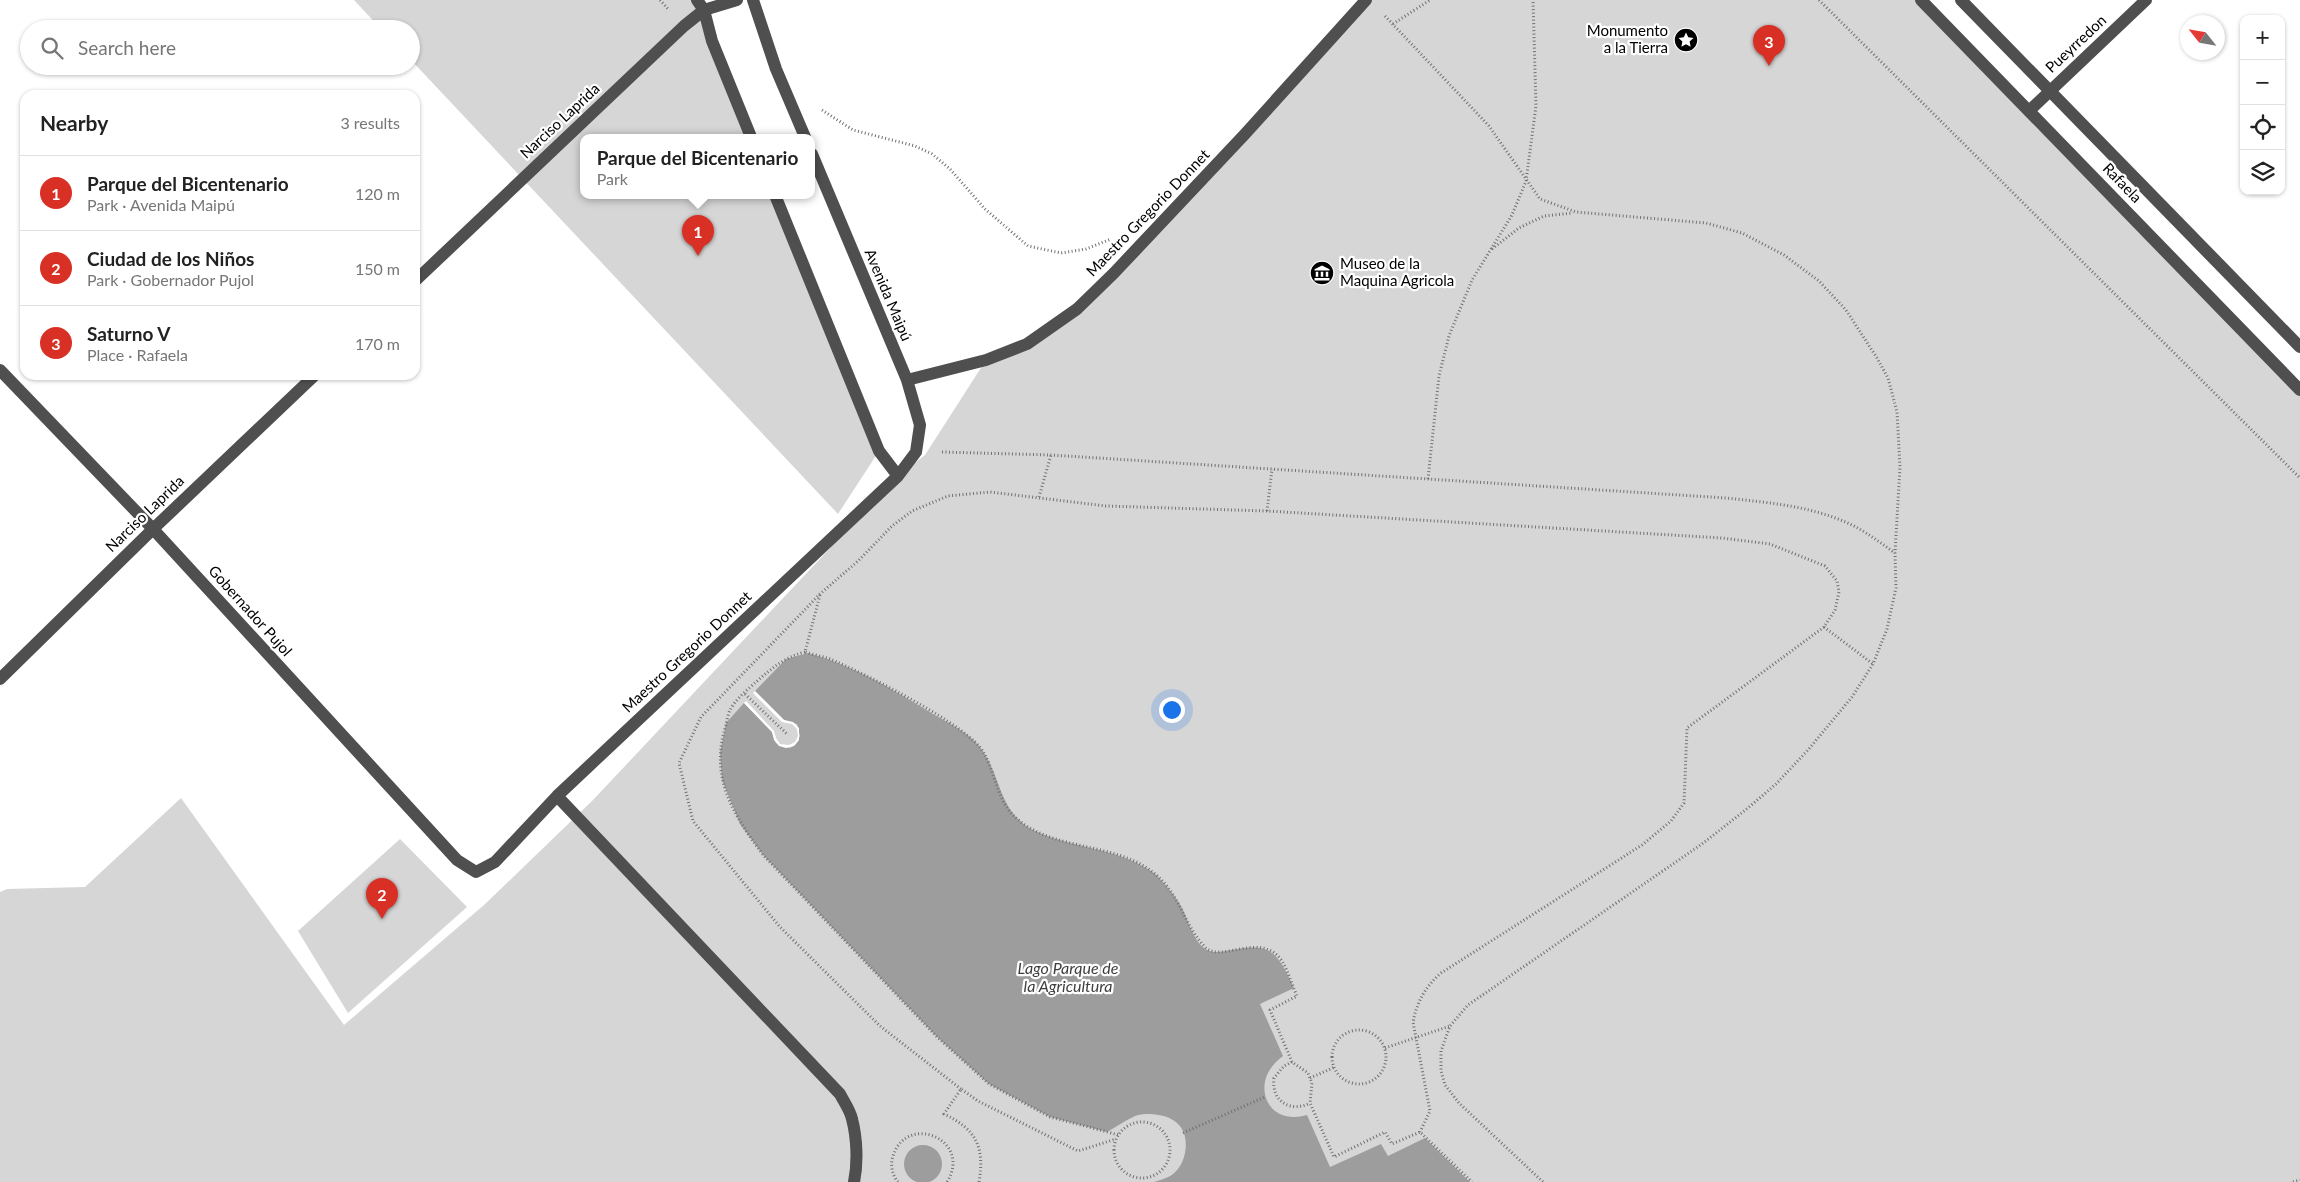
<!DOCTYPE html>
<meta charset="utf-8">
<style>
:root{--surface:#fff;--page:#f2f2f2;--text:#222;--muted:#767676;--line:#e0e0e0;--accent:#d93025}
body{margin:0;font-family:Lato,sans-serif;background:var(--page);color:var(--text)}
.controls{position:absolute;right:15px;top:15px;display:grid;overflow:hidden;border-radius:10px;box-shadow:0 1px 4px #0004}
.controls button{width:45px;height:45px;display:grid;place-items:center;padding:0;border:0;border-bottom:1px solid var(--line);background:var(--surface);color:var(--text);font:25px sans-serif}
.compass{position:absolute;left:2180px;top:15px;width:45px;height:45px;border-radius:50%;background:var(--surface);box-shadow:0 1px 4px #0004;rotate:301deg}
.you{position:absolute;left:1171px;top:709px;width:18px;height:18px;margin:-12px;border:4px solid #fff;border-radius:50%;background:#1a73e8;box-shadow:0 0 0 8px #1a73e833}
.badge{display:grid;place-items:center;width:32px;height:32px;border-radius:50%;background:var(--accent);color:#fff;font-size:16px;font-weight:700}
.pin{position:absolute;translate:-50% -41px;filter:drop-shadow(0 1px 2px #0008)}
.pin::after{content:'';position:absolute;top:26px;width:18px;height:15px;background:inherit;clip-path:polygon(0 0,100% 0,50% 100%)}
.popup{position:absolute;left:580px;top:134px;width:235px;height:65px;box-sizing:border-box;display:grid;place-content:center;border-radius:10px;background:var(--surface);filter:drop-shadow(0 1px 4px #0005);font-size:16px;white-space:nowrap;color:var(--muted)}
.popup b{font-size:19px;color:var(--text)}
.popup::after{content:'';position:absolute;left:50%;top:100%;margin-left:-10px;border:10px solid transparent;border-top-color:var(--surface)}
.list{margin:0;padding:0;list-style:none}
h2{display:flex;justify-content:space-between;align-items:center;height:65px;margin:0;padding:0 20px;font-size:21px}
h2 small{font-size:16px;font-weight:400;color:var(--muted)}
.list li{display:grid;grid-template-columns:32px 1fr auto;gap:15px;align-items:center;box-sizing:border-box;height:75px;padding:0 20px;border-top:1px solid var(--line)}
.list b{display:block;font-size:19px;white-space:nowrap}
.list p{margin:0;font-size:16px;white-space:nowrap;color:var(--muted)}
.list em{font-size:16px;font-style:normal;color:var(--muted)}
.icon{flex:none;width:28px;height:28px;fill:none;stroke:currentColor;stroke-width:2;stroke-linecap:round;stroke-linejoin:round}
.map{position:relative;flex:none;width:2300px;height:1182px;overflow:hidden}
.search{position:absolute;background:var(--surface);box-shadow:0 1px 4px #0004;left:20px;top:20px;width:400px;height:55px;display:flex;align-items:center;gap:12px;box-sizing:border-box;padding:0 18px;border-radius:28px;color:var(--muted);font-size:19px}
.panel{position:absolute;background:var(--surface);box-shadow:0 1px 4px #0004;left:20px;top:90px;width:400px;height:290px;border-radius:15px}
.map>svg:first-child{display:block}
.green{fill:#d6d6d6}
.water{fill:#9d9d9d}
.pier{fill:#fff}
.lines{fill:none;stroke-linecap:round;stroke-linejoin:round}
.path{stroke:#717171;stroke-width:3;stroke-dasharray:1 2.5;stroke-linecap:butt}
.minor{stroke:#4f4f4f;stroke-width:12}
.labels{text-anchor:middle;stroke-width:4.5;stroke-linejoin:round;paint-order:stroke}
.poi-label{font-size:15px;fill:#000;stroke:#fff;text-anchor:end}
.street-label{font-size:15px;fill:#000;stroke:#fff}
.water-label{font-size:16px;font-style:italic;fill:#3e3e3e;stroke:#fff}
</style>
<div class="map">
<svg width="2300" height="1182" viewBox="0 0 2300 1182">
<rect width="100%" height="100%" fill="#fff"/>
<!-- green -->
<path class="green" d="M354,0H695L754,137H584V195H777L879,451L838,514L411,60V29H381Z
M1366,0H1921L2300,390V1182H0V892L7,889L85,887L181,798L344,1025L484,905L593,800L898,476L925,455L986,360L1077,309Z
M400,839L467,907L348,1013L298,931Z"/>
<!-- water -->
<path class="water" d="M808,653C853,665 894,690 933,714C949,723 967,732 979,746C1002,774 997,811 1033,830C1072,849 1118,847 1154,873C1161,879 1178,899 1182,908C1189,921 1193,942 1207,950C1213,953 1220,952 1226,951C1270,942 1276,949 1294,988L1260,1004L1283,1056C1248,1081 1266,1127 1307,1115L1330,1167L1381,1144L1388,1156L1425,1138L1470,1182H1154C1160,1180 1168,1178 1173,1174C1186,1164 1191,1138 1179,1125C1169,1114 1148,1112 1135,1116C1126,1120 1116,1127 1107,1132L1050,1117L989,1084L937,1037L763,855L740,824L722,780L720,753L726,723L744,703L772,732L776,743L790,748L796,744L800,736L797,724L784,720L755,691L786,659Z
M904 1164a19 19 0 1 1 38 0a19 19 0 1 1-38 0Z"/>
<!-- pier -->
<path class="pier" d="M755,691L784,720L793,722L799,728V740L794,746L786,748L779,746L774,740L772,732L744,703L746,701L774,731L776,738L780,744L789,745L795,742L798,736L797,729L792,724L782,722L753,693Z"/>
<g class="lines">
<!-- path -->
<path class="path" d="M660,0L668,9
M1819,0L2300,478
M1385,16L1489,126L1540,199L1576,212L1706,223L1742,233L1784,255L1819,281L1846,310L1877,358L1888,378L1897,412L1900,467L1895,553L1896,588L1887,629L1873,664L1852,697L1808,750L1776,784L1748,808L1702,844L1468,1005L1450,1026L1441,1051V1071L1445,1085L1459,1103L1543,1182
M1393,24L1430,0
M822,110L853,130L915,146L932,154L950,169L985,209L1028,246L1061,253L1086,249L1111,239
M1492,249L1519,228L1544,216L1573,213
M942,452L1051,455L1726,498C1771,503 1815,506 1856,527C1869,534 1882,544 1895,553
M1428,479L1439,376L1449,336L1472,280L1512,215L1526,181L1536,106L1533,0
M1039,497L1051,455
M1267,511L1272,469
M820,595L805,652C813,655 822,656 830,659C862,672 970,726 984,753C995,773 998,802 1015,817C1053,852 1114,841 1154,873C1181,895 1183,924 1205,947C1221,964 1261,930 1282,961C1288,971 1292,985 1297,996L1270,1010L1292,1062L1308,1073L1312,1083L1310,1103L1334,1157L1385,1132L1392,1144L1420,1132L1472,1182
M1824,627L1873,664
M805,652C785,657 772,668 756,682C748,689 735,700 730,710C728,714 727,720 726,725C709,777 733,814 763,855L937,1037L989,1084L1050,1117L1119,1135
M745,694L787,734
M1332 1057a27 27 0 1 1 54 0a27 27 0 1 1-54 0Z
M1385,1048L1450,1026
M1292,1062L1284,1066L1274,1078C1271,1101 1290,1113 1310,1103
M1310,1078L1335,1067
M961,1089L880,1026L780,927L693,821L679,763L701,717L820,594L858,561L892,526L912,511L948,496L990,492L1106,506L1267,511L1722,538L1770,544L1825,566L1837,581L1839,592L1835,610L1824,627L1687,728L1684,803L1671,821L1642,845L1441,973C1425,987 1417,1002 1413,1022L1430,1111L1420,1132
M1114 1150a28 28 0 1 1 56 0a28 28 0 1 1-56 0Z
M1183,1133L1265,1097
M898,1182C892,1175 890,1164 893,1156C907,1112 973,1140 947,1182
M979,1182C985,1147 976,1129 944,1114L961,1089L978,1101L1078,1151L1116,1139
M2293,1182L2300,1180"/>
<!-- minor -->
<path class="minor" d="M697,0L704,10L712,41L751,137
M753,0L776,69L805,137
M1921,0L2300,390
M1961,0L2300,347
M2029,111L2146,0
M775,195L879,451L898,476
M415,281L684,26L704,10L737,0
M0,370L153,529L457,860L476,872L495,862L557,796L898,476L916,452L920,425L907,380L812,154
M907,380L986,360L1027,344L1077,309L1114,273L1245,134L1366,0
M0,679L153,529L315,375
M557,796L840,1094C844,1102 850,1110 852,1119C857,1138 858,1163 854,1182"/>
</g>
<!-- icons -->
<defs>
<g id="sight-disc" transform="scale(1.25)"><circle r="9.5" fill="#000" stroke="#fff"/><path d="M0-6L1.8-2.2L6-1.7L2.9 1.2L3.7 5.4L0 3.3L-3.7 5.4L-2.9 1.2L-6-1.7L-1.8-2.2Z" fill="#fff"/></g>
<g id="museum-disc" transform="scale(1.25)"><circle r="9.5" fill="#000" stroke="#fff"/><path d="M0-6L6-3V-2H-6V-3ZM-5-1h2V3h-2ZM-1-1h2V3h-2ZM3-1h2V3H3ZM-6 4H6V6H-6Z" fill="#fff"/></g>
</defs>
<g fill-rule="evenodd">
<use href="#sight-disc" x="1686" y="40"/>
<use href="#museum-disc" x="1322" y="273"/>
</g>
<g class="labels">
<!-- poi labels -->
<g class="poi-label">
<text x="1668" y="36">Monumento<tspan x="1668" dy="17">a la Tierra</tspan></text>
<text x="1340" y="269" text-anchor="start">Museo de la<tspan x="1340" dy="17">Maquina Agricola</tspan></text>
</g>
<!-- street labels -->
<g class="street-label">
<text transform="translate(2076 44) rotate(-43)" y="5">Pueyrredon</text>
<text transform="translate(560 121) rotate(-43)" y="5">Narciso Laprida</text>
<text transform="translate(2122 183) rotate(46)" y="5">Rafaela</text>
<text transform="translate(1148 213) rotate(-46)" y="5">Maestro Gregorio Donnet</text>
<text transform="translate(888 295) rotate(67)" y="5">Avenida Maipú</text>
<text transform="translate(145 514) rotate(-44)" y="5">Narciso Laprida</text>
<text transform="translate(250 611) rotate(48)" y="5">Gobernador Pujol</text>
<text transform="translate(687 652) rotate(-43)" y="5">Maestro Gregorio Donnet</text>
</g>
<!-- water labels -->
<g class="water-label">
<text x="1068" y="974">Lago Parque de<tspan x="1068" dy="18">la Agricultura</tspan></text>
</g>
</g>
</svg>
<div class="controls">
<button>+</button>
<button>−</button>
<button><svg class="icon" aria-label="locate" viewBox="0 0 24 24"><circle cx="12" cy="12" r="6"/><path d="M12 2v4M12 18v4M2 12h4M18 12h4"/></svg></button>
<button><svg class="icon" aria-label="layers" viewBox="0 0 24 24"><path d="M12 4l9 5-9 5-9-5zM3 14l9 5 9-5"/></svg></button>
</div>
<svg class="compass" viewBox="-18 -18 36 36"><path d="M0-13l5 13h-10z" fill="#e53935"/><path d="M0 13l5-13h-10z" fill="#767676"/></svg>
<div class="you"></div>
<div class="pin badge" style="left:698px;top:256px">1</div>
<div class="popup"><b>Parque del Bicentenario</b>Park</div>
<div class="pin badge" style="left:382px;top:919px">2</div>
<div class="pin badge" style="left:1769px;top:66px">3</div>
<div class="search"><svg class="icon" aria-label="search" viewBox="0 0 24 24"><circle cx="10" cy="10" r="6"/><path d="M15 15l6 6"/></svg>Search here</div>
<section class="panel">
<h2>Nearby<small>3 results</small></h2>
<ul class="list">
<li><span class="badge">1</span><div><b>Parque del Bicentenario</b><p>Park · Avenida Maipú</p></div><em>120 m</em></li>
<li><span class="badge">2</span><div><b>Ciudad de los Niños</b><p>Park · Gobernador Pujol</p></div><em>150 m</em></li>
<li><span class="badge">3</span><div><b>Saturno V</b><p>Place · Rafaela</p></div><em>170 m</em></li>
</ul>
</section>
</div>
